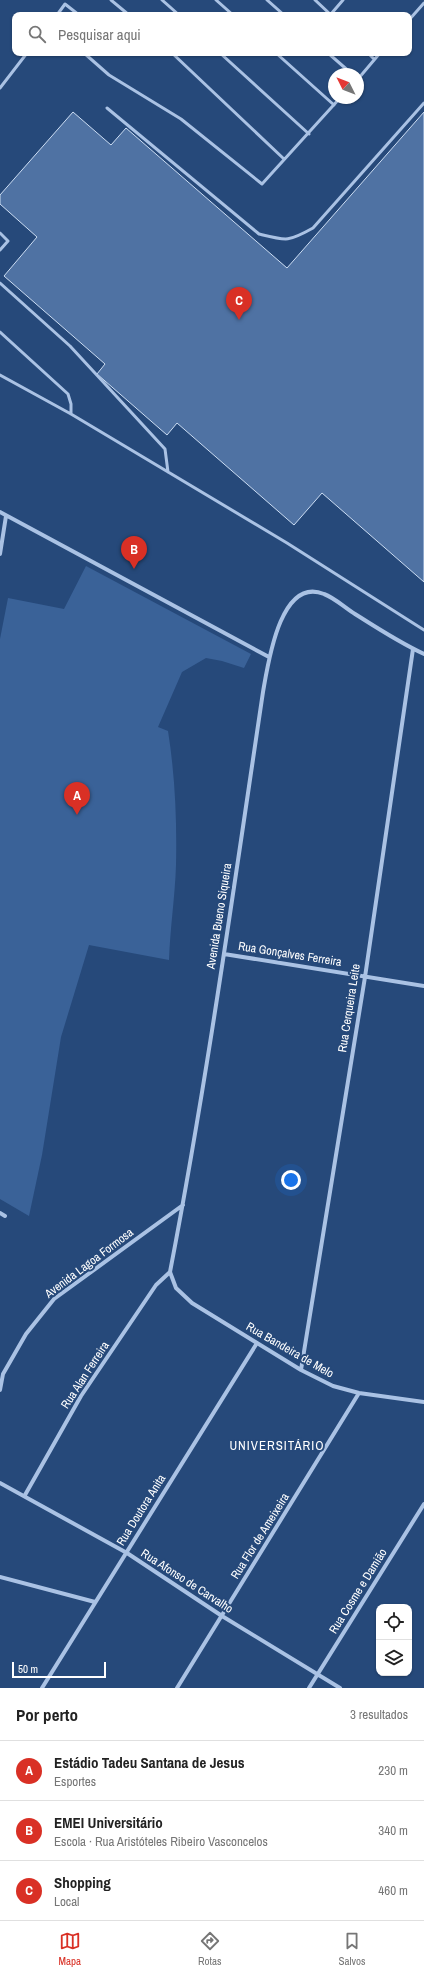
<!DOCTYPE html>
<html lang="pt">
<meta charset="utf-8">
<style>
:root{--surface:#fff;--page:#f2f2f2;--text:#222;--muted:#767676;--line:#e0e0e0;--accent:#d93025}
body{margin:0;font-family:"Archivo Narrow",sans-serif;background:var(--page);color:var(--text)}
.controls{position:absolute;right:12px;bottom:12px;display:grid;overflow:hidden;border-radius:8px;box-shadow:0 1px 3px #0004}
.controls button{width:36px;height:36px;display:grid;place-items:center;padding:0;border:0;border-bottom:1px solid var(--line);background:var(--surface);color:var(--text);font:20px sans-serif}
.compass{position:absolute;left:328px;top:68px;width:36px;height:36px;border-radius:50%;background:var(--surface);box-shadow:0 1px 3px #0004;rotate:312deg}
.scale{position:absolute;left:12px;bottom:10px;width:94px;box-sizing:border-box;padding-left:4px;border:2px solid #fff;border-top:0;font-size:11px;line-height:14px;white-space:nowrap;color:#fff;-webkit-text-stroke:3px #26497a;paint-order:stroke}
.you{position:absolute;left:291px;top:1180px;width:14px;height:14px;margin:-10px;border:3px solid #fff;border-radius:50%;background:#1a73e8;box-shadow:0 0 0 6px #1a73e833}
.badge{display:grid;place-items:center;width:26px;height:26px;border-radius:50%;background:var(--accent);color:#fff;font-size:13px;font-weight:700}
.pin{position:absolute;translate:-50% -33px;filter:drop-shadow(0 1px 2px #0008)}
.pin::after{content:'';position:absolute;top:21px;width:14px;height:12px;background:inherit;clip-path:polygon(0 0,100% 0,50% 100%)}
.list{margin:0;padding:0;list-style:none}
h2{display:flex;justify-content:space-between;align-items:center;height:52px;margin:0;padding:0 16px;font-size:17px}
h2 small{font-size:13px;font-weight:400;color:var(--muted)}
.list li{display:grid;grid-template-columns:26px 1fr auto;gap:12px;align-items:center;box-sizing:border-box;height:60px;padding:0 16px;border-top:1px solid var(--line)}
.list b{display:block;font-size:15px;white-space:nowrap}
.list p{margin:0;font-size:13px;white-space:nowrap;color:var(--muted)}
.list em{font-size:13px;font-style:normal;color:var(--muted)}
.icon{flex:none;width:22px;height:22px;fill:none;stroke:currentColor;stroke-width:2;stroke-linecap:round;stroke-linejoin:round}
.map{position:relative;flex:none;width:424px;height:1688px;overflow:hidden}
.search{position:absolute;background:var(--surface);box-shadow:0 1px 3px #0004;left:12px;right:12px;top:12px;height:44px;display:flex;align-items:center;gap:10px;box-sizing:border-box;padding:0 14px;border-radius:8px;color:var(--muted);font-size:15px}
.sheet{height:232px;background:var(--surface)}
nav{display:flex;justify-content:space-around;align-items:center;box-sizing:border-box;height:56px;border-top:1px solid var(--line);background:var(--surface);font-size:11px;color:var(--muted)}
nav a{display:grid;justify-items:center;gap:2px}
nav .on{color:var(--accent)}
.map>svg:first-child{display:block}
.green{fill:#3a6298}
.building{fill:#4f72a3;stroke:#ccddf3}
.lines{fill:none;stroke-linecap:round;stroke-linejoin:round}
.service{stroke:#aac2e4;stroke-width:3}
.minor{stroke:#aac2e4;stroke-width:4}
.labels{text-anchor:middle;stroke-width:4;stroke-linejoin:round;paint-order:stroke}
.street-label{font-size:12px;fill:#fff;stroke:#26497a}
.neighbourhood-label{font-size:13px;letter-spacing:1px;fill:#fff;stroke:#26497a}
</style>
<div class="map">
<svg width="424" height="1688" viewBox="0 0 424 1688">
<rect width="100%" height="100%" fill="#26497a"/>
<!-- green -->
<path class="green" d="M86,566L251,654L244,668L222,661L206,658L182,672L158,727L168,731C175,775 177,820 176,865C175,897 170,928 169,960L89,945L61,1037L42,1155L29,1216L0,1199V639L8,598L64,609Z"/>
<!-- building -->
<path class="building" d="M73,112L111,145L126,128L287,268L424,112V582L322,493L294,525L177,423L167,435L97,374L105,364L4,276L37,237L0,204V195Z"/>
<g class="lines">
<!-- service -->
<path class="service" d="M111,0L129,15
M162,0L179,15
M216,0L233,15
M267,0L284,15
M315,0L331,15
M331,14L343,0
M57,15L65,4L79,15
M409,20L424,3
M84,53L109,75L181,119L262,184L340,98
M172,53L284,159
M220,53L309,134
M276,53L334,105
M328,53L352,74
M368,53L374,59
M358,79L380,53
M0,88L27,53
M107,108L259,234C287,241 288,242 313,228L424,103
M0,233L8,241L0,250
M0,283L70,346L165,449L168,472
M0,332L68,394L71,404V414
M0,375L71,414L287,543L424,630"/>
<!-- minor -->
<path class="minor" d="M0,512L269,657
M0,554L6,516
M224,954L424,986
M0,1213L5,1216
M170,1272C207,1080 234,886 263,692C268,664 280,576 324,594C335,598 345,608 355,614C377,628 400,643 424,654
M170,1272L176,1288L192,1303L301,1370L333,1386L359,1393L424,1402
M301,1370L365,977L413,649
M0,1390L3,1374L26,1334L54,1299L183,1205
M0,1483L127,1553L222,1616L340,1688
M25,1495L81,1396L156,1285L170,1272
M0,1577L95,1602
M42,1688L257,1343
M177,1688L359,1393
M309,1688L424,1504"/>
</g>
<g class="labels">
<!-- street labels -->
<g class="street-label">
<text transform="translate(219 916) rotate(-81)" y="4">Avenida Bueno Siqueira</text>
<text transform="translate(290 954) rotate(9)" y="4">Rua Gonçalves Ferreira</text>
<text transform="translate(349 1008) rotate(-81)" y="4">Rua Cerqueira Leite</text>
<text transform="translate(89 1263) rotate(-37)" y="4">Avenida Lagoa Formosa</text>
<text transform="translate(290 1350) rotate(30)" y="4">Rua Bandeira de Melo</text>
<text transform="translate(85 1375) rotate(-57)" y="4">Rua Alan Ferreira</text>
<text transform="translate(141 1510) rotate(-58)" y="4">Rua Doutora Anita</text>
<text transform="translate(260 1536) rotate(-58)" y="4">Rua Flor de Ameixeira</text>
<text transform="translate(187 1581) rotate(33)" y="4">Rua Afonso de Carvalho</text>
<text transform="translate(358 1591) rotate(-58)" y="4">Rua Cosme e Damião</text>
</g>
<!-- neighbourhood labels -->
<g class="neighbourhood-label">
<text x="277" y="1450">UNIVERSITÁRIO</text>
</g>
</g>
</svg>
<div class="controls">
<button><svg class="icon" aria-label="locate" viewBox="0 0 24 24"><circle cx="12" cy="12" r="6"/><path d="M12 2v4M12 18v4M2 12h4M18 12h4"/></svg></button>
<button><svg class="icon" aria-label="layers" viewBox="0 0 24 24"><path d="M12 4l9 5-9 5-9-5zM3 14l9 5 9-5"/></svg></button>
</div>
<svg class="compass" viewBox="-18 -18 36 36"><path d="M0-13l5 13h-10z" fill="#e53935"/><path d="M0 13l5-13h-10z" fill="#767676"/></svg>
<div class="scale">50 m</div>
<div class="you"></div>
<div class="pin badge" style="left:77px;top:815px">A</div>
<div class="pin badge" style="left:134px;top:569px">B</div>
<div class="pin badge" style="left:239px;top:320px">C</div>
<div class="search"><svg class="icon" aria-label="search" viewBox="0 0 24 24"><circle cx="10" cy="10" r="6"/><path d="M15 15l6 6"/></svg>Pesquisar aqui</div>
</div>
<section class="sheet">
<h2>Por perto<small>3 resultados</small></h2>
<ul class="list">
<li><span class="badge">A</span><div><b>Estádio Tadeu Santana de Jesus</b><p>Esportes</p></div><em>230 m</em></li>
<li><span class="badge">B</span><div><b>EMEI Universitário</b><p>Escola · Rua Aristóteles Ribeiro Vasconcelos</p></div><em>340 m</em></li>
<li><span class="badge">C</span><div><b>Shopping</b><p>Local</p></div><em>460 m</em></li>
</ul>
</section>
<nav>
<a class="on"><svg class="icon" aria-label="map" viewBox="0 0 24 24"><path d="M3 6l6-2 6 2 6-2v14l-6 2-6-2-6 2zM9 4v14M15 6v14"/></svg>Mapa</a>
<a><svg class="icon" aria-label="directions" viewBox="0 0 24 24"><path d="M12 3l9 9-9 9-9-9zM9 14v-3h6M13 9l2 2-2 2"/></svg>Rotas</a>
<a><svg class="icon" aria-label="saved" viewBox="0 0 24 24"><path d="M7 4h10v16l-5-4-5 4z"/></svg>Salvos</a>
</nav>
